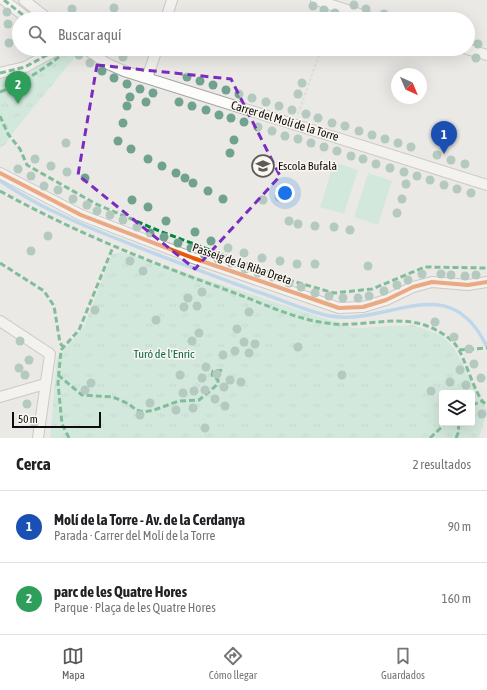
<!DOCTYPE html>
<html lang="es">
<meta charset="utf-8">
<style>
:root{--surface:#fff;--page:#f2f2f2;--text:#202124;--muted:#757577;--line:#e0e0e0;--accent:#5b5a58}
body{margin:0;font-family:"Asap Condensed",sans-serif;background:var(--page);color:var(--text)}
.controls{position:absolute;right:12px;bottom:12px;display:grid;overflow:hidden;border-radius:4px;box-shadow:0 4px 16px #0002}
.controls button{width:36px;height:36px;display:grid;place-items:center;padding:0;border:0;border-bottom:1px solid var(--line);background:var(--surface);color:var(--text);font:20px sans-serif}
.compass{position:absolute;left:391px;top:68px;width:36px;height:36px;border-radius:50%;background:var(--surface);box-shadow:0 4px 16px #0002;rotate:136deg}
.scale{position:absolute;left:12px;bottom:10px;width:89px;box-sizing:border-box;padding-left:4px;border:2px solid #0e0d0b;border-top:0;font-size:11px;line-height:14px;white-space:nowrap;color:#0e0d0b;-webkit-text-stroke:3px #fbf7f0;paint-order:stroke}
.you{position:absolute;left:285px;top:193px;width:14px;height:14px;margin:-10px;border:3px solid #fff;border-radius:50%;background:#1a73e8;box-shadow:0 0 0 6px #1a73e833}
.badge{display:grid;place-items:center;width:26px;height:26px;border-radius:50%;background:var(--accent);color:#fff;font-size:13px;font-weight:700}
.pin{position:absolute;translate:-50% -33px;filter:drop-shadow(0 1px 2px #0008)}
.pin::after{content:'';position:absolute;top:21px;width:14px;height:12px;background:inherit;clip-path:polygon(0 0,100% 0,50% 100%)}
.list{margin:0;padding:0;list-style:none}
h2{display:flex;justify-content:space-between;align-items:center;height:52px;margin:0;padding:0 16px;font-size:17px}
h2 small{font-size:13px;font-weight:400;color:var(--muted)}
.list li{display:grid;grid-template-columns:26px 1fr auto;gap:12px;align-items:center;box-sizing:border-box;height:72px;padding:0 16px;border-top:1px solid var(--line)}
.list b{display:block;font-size:15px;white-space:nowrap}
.list p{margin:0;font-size:13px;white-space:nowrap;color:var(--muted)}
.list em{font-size:13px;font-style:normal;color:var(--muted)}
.icon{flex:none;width:22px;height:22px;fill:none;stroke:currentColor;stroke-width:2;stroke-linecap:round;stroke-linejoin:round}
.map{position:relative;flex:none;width:487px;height:438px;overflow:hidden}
.search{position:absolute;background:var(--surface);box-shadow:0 4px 16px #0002;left:12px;right:12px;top:12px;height:44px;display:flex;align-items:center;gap:10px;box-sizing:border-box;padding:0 14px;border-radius:22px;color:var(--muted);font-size:15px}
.sheet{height:196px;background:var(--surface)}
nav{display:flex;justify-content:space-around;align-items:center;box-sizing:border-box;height:56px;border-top:1px solid var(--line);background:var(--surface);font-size:11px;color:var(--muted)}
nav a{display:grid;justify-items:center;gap:2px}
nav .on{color:var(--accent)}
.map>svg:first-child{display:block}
.park{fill:url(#park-tufts);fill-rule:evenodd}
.garden{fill:#b6e7d0}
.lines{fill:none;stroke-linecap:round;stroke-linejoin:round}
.stream{stroke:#8bc2f0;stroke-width:3.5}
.street-casing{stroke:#a4a2a0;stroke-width:12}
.path{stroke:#cececc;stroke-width:2;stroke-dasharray:3 2;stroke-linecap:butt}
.street{stroke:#fcfcfb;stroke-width:10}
.quiet{stroke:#00873e;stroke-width:3;stroke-dasharray:6 3;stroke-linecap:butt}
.cycleway-casing{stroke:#fbf7f0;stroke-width:6}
.cycleway{stroke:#e8590c;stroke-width:4}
.tree{fill:#71a290}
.marked{fill:none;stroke:#7b2cbf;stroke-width:3;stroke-dasharray:8 5;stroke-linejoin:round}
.labels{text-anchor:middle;stroke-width:3;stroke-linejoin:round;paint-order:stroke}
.street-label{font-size:12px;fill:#0e0d0b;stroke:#fbf7f0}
.poi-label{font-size:12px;fill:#0e0d0b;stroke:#fbf7f0;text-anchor:start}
.park-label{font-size:12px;fill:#0d684a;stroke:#fbf7f0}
</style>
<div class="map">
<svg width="487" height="438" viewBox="0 0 487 438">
<defs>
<pattern id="park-tufts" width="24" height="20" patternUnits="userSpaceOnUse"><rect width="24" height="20" fill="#b6e7d0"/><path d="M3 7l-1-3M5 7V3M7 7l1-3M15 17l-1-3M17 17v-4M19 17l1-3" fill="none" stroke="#9bc5b1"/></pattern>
</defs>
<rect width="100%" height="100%" fill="#ebe9e6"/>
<!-- park -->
<path class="park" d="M58,49H65L75,57L12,134L6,144L0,148V73Z
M122,252L354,328L413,325L441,335L454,348L487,410L479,438H50L57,358L84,326L112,254ZM442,393H472V423H442Z"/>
<!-- garden -->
<path class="garden" d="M334,162L358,170L344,214L320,207Z
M368,173L392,181L378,225L354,217Z"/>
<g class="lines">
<!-- stream -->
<path class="stream" d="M0,181C18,192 36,204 55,212C87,228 121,240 153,253C188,266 223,280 258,292C280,299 308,312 330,316C389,326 448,268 486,345"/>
<!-- street casing -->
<g class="street-casing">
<path id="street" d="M4,0L28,19
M24,0L48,19
M316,0L375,19
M166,19L172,0
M86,49L106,63L124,71L487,185
M467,49L487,55
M0,73L25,67L58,49
M147,78L157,49
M0,173L81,215L193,258L339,308L363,307L386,300L413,287L432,282L468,285L487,282
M0,321L50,354L38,438
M0,397L45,384"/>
</g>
<!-- path -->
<path class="path" d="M298,114L321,49"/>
<!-- street -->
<use href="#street" class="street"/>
<!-- quiet -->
<path class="quiet" d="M4,0L28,19
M0,73L25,67L58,49
M0,92C26,81 47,67 69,49
M0,116L8,134L20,149L27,165L96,204L157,230L289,280L334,293L372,289L425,267L487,268
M0,191C74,232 152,263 232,292C262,303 294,319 326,323C364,329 401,311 436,330C442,333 451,339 455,344C466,357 475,399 487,405
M0,263L44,291L54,306L60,343L64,348
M459,350L487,348
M58,375L82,395L113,397L129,404L136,410L144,412L154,410L179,401L199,400L218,384V380L212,375L213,371L224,370
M472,405L483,401
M69,438L62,424L58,383L61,350L79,330L113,247
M430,438L446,423
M456,438L459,431L458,423"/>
<!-- cycleway casing -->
<g class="cycleway-casing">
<path id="cycleway" d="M0,173L81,215L193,258L339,308L363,307L386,300L413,287L432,282L468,285L487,282"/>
</g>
<!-- cycleway -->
<use href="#cycleway" class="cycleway"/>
</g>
<!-- trees -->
<g class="tree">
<circle cx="354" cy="5" r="4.5"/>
<circle cx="313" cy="6" r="4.5"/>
<circle cx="114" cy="8" r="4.5"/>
<circle cx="72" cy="9" r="4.5"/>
<circle cx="366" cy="9" r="4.5"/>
<circle cx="324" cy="10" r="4.5"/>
<circle cx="7" cy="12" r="4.5"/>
<circle cx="335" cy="13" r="4.5"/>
<circle cx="384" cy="14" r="4.5"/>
<circle cx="8" cy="24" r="4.5"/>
<circle cx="9" cy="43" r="4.5"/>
<circle cx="478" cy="44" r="4.5"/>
<circle cx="79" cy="55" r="4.5"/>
<circle cx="123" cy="57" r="4.5"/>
<circle cx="476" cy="58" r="4.5"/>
<circle cx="90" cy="63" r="4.5"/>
<circle cx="102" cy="71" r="4.5"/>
<circle cx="187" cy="77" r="4.5"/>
<circle cx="114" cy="78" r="4.5"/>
<circle cx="200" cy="81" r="4.5"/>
<circle cx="302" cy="83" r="4.5"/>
<circle cx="127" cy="84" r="4.5"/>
<circle cx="213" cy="85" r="4.5"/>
<circle cx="140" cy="89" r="4.5"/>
<circle cx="226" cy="90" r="4.5"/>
<circle cx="153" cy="93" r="4.5"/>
<circle cx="239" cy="94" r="4.5"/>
<circle cx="298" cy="94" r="4.5"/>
<circle cx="130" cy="97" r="4.5"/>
<circle cx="252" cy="98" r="4.5"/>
<circle cx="146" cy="102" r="4.5"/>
<circle cx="179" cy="102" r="4.5"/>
<circle cx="266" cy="102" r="4.5"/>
<circle cx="127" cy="106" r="4.5"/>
<circle cx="192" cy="106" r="4.5"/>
<circle cx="279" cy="106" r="4.5"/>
<circle cx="206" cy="110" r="4.5"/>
<circle cx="292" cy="110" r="4.5"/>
<circle cx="306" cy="114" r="4.5"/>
<circle cx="219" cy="115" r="4.5"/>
<circle cx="231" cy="118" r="4.5"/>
<circle cx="318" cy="118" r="4.5"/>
<circle cx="244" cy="122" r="4.5"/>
<circle cx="123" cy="123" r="4.5"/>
<circle cx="332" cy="123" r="4.5"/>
<circle cx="345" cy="126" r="4.5"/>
<circle cx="258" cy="127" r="4.5"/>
<circle cx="272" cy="131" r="4.5"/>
<circle cx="359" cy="131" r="4.5"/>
<circle cx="372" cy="135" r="4.5"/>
<circle cx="285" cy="136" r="4.5"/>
<circle cx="298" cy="139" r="4.5"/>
<circle cx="385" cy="139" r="4.5"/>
<circle cx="234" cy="140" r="4.5"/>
<circle cx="118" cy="141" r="4.5"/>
<circle cx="66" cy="143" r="4.5"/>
<circle cx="311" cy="143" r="4.5"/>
<circle cx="398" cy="143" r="4.5"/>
<circle cx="324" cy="147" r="4.5"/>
<circle cx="411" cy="147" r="4.5"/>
<circle cx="131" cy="149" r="4.5"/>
<circle cx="337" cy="151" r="4.5"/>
<circle cx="230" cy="153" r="4.5"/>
<circle cx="437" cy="155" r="4.5"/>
<circle cx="351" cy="156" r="4.5"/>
<circle cx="35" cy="159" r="4.5"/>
<circle cx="148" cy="159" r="4.5"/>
<circle cx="363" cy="159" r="4.5"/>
<circle cx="451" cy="160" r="4.5"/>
<circle cx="376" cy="164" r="4.5"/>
<circle cx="465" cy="164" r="4.5"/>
<circle cx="51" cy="166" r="4.5"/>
<circle cx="162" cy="166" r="4.5"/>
<circle cx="390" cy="168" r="4.5"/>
<circle cx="18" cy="169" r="4.5"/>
<circle cx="67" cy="172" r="4.5"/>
<circle cx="404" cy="172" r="4.5"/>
<circle cx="176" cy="173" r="4.5"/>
<circle cx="31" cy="176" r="4.5"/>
<circle cx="417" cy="176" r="4.5"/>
<circle cx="85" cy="178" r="4.5"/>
<circle cx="185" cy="178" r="4.5"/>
<circle cx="430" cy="180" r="4.5"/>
<circle cx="193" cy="183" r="4.5"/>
<circle cx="406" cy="184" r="4.5"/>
<circle cx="444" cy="185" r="4.5"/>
<circle cx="44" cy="186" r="4.5"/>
<circle cx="457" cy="189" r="4.5"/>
<circle cx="58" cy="190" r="4.5"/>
<circle cx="208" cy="191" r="4.5"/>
<circle cx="471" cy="193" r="4.5"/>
<circle cx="279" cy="197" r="4.5"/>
<circle cx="73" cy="199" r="4.5"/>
<circle cx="223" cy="199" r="4.5"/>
<circle cx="402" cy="199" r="4.5"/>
<circle cx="132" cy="200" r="4.5"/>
<circle cx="263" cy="200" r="4.5"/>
<circle cx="87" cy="205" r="4.5"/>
<circle cx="148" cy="207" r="4.5"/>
<circle cx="97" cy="211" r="4.5"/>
<circle cx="397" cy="213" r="4.5"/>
<circle cx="110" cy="215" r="4.5"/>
<circle cx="123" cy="220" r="4.5"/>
<circle cx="166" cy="221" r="4.5"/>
<circle cx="289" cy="221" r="4.5"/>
<circle cx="298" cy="224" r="4.5"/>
<circle cx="315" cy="226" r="4.5"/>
<circle cx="137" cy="227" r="4.5"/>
<circle cx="334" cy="227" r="4.5"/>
<circle cx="350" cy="230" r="4.5"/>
<circle cx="195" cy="232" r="4.5"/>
<circle cx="150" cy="233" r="4.5"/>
<circle cx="48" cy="236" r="4.5"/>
<circle cx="164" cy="237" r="4.5"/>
<circle cx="211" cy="241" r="4.5"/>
<circle cx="178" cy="243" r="4.5"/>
<circle cx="191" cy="248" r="4.5"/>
<circle cx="228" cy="248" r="4.5"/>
<circle cx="31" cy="251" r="4.5"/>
<circle cx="244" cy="253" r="4.5"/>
<circle cx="204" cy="254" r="4.5"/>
<circle cx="262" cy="258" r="4.5"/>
<circle cx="218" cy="259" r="4.5"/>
<circle cx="130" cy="261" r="4.5"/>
<circle cx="280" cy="261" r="4.5"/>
<circle cx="231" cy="263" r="4.5"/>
<circle cx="297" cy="264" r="4.5"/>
<circle cx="315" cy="264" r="4.5"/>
<circle cx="368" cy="266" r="4.5"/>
<circle cx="245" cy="269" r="4.5"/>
<circle cx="143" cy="271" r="4.5"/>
<circle cx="258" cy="273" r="4.5"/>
<circle cx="422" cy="274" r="4.5"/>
<circle cx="441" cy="274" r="4.5"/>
<circle cx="451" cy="275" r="4.5"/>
<circle cx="476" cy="275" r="4.5"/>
<circle cx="465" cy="276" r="4.5"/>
<circle cx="273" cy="277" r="4.5"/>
<circle cx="408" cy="280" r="4.5"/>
<circle cx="289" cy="283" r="4.5"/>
<circle cx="397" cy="285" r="4.5"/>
<circle cx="301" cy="287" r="4.5"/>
<circle cx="384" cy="291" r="4.5"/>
<circle cx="202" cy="292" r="4.5"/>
<circle cx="315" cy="293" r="4.5"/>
<circle cx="329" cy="296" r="4.5"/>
<circle cx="369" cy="296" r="4.5"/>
<circle cx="188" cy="298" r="4.5"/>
<circle cx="343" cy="298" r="4.5"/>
<circle cx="358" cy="298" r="4.5"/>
<circle cx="197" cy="306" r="4.5"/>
<circle cx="184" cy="307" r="4.5"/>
<circle cx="95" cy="310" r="4.5"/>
<circle cx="249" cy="312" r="4.5"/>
<circle cx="156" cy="320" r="4.5"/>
<circle cx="435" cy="322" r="4.5"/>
<circle cx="237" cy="329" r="4.5"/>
<circle cx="199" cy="333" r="4.5"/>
<circle cx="454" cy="337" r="4.5"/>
<circle cx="20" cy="341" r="4.5"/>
<circle cx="192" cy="341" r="4.5"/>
<circle cx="244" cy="342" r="4.5"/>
<circle cx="255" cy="344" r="4.5"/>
<circle cx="298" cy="347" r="4.5"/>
<circle cx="469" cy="349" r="4.5"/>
<circle cx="235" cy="351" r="4.5"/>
<circle cx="249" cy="353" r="4.5"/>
<circle cx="223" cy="355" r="4.5"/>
<circle cx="29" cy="360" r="4.5"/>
<circle cx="474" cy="364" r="4.5"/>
<circle cx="206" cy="367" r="4.5"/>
<circle cx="19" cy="368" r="4.5"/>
<circle cx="460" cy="370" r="4.5"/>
<circle cx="217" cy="374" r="4.5"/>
<circle cx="25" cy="375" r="4.5"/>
<circle cx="180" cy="375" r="4.5"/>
<circle cx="342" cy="375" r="4.5"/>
<circle cx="202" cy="378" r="4.5"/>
<circle cx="481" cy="378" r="4.5"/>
<circle cx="230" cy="380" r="4.5"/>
<circle cx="241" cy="382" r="4.5"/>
<circle cx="450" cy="382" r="4.5"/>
<circle cx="91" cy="383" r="4.5"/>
<circle cx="466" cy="385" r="4.5"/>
<circle cx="224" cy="387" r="4.5"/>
<circle cx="85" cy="390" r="4.5"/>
<circle cx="205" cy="390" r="4.5"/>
<circle cx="194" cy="391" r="4.5"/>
<circle cx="431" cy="391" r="4.5"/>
<circle cx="183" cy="393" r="4.5"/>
<circle cx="215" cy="399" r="4.5"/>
<circle cx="150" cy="403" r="4.5"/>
<circle cx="27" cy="404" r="4.5"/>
<circle cx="225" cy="406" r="4.5"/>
<circle cx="193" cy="408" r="4.5"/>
<circle cx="176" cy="410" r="4.5"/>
<circle cx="482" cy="414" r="4.5"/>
<circle cx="140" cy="415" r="4.5"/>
<circle cx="34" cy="423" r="4.5"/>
<circle cx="205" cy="428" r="4.5"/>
</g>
<!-- marked area -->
<path d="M0 0H487V438H0ZM97,65L231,79L280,176L195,269L78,175Z" fill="#ebe9e6" fill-opacity=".55" fill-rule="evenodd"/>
<path class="marked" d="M97,65L231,79L280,176L195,269L78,175Z"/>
<!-- icons -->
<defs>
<g id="school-ring" transform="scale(1.15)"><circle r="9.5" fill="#fbf7f0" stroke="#5b5a58" stroke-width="1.5"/><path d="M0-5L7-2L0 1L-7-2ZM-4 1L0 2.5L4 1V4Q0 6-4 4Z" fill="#5b5a58"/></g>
</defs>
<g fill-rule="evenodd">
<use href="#school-ring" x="263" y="166"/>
</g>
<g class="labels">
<!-- street labels -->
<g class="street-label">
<text transform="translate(285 121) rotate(17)" y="4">Carrer del Molí de la Torre</text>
<text transform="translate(242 264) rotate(19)" y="4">Passeig de la Riba Dreta</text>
</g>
<!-- poi labels -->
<g class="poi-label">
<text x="278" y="170">Escola Bufalà</text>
</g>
<!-- park labels -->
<g class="park-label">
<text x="164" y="358">Turó de l'Enric</text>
</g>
</g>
</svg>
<div class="controls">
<button><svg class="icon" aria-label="layers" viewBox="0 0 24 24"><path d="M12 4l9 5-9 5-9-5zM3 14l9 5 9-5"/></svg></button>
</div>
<svg class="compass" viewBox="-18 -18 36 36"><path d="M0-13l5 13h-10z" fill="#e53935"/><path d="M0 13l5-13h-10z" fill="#757577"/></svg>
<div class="scale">50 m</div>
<div class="you"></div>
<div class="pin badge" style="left:444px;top:154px;background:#1a4fb4">1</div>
<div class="pin badge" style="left:18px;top:104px;background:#2e9e5b">2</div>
<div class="search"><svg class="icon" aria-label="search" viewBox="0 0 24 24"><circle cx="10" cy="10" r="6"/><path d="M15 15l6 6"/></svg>Buscar aquí</div>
</div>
<section class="sheet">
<h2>Cerca<small>2 resultados</small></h2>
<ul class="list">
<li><span class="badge" style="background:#1a4fb4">1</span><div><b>Molí de la Torre - Av. de la Cerdanya</b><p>Parada · Carrer del Molí de la Torre</p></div><em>90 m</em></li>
<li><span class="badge" style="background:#2e9e5b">2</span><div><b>parc de les Quatre Hores</b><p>Parque · Plaça de les Quatre Hores</p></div><em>160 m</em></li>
</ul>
</section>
<nav>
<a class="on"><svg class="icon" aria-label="map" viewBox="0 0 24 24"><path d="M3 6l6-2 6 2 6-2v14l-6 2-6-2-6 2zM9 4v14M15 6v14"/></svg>Mapa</a>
<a><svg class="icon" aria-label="directions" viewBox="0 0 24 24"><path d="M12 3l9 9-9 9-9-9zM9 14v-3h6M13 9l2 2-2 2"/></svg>Cómo llegar</a>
<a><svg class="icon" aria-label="saved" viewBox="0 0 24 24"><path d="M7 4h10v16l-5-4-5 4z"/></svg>Guardados</a>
</nav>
